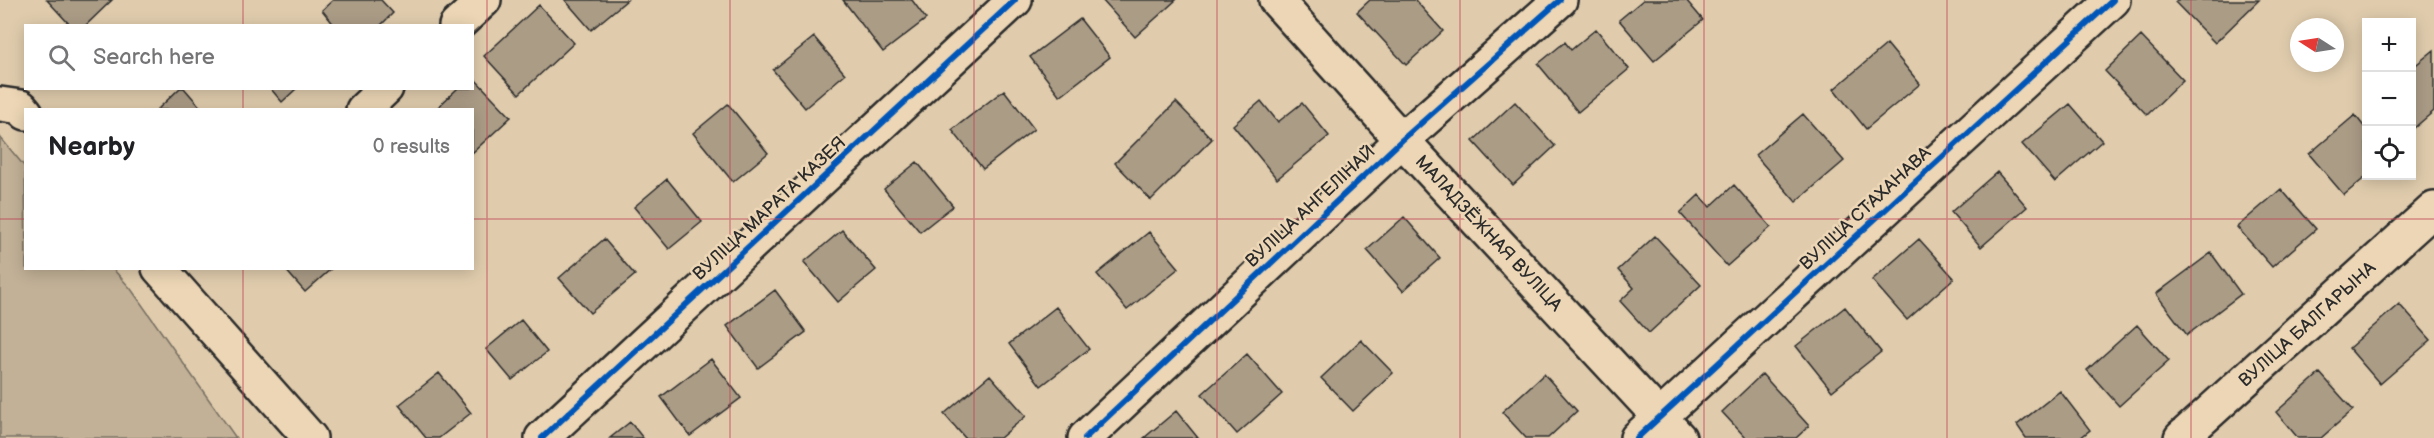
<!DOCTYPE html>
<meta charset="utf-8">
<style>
:root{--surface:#fff;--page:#f2f2f2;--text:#202124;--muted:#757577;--line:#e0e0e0}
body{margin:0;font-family:"Balsamiq Sans",sans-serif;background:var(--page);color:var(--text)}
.controls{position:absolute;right:18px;top:18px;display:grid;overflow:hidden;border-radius:0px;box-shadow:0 3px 15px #0003}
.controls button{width:54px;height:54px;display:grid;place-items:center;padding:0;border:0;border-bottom:2px solid var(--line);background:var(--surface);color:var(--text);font:30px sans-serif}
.compass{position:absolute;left:2290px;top:18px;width:54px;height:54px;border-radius:50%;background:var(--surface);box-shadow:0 3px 15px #0003;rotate:282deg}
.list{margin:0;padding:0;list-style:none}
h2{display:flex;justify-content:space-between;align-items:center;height:78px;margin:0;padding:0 24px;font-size:26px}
h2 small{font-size:20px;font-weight:400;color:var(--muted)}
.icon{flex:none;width:33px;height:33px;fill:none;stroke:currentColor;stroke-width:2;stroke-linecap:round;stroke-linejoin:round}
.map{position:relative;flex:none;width:2434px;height:438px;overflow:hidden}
.search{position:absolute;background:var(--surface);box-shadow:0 3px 15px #0003;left:24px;top:24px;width:450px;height:66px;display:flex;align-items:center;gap:15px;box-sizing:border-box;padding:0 21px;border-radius:0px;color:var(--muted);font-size:22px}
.panel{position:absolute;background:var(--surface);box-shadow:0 3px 15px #0003;left:24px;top:108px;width:450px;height:162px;border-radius:0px}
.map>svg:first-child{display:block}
.green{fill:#c2b197;stroke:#766e61;stroke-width:1.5}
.building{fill:#ab9c86;stroke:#2b2b2b;stroke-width:1.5}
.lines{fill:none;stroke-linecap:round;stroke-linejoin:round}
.minor-casing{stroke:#2b2b2b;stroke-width:38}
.minor{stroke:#ecd6b5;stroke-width:33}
.cycleway-casing{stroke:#ecd6b5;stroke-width:10}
.cycleway{stroke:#0057b8;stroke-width:6}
.grid{fill:none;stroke:#c04656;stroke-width:1.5;stroke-opacity:0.55}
.labels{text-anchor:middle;stroke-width:5;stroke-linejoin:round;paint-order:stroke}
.street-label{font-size:18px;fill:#2b2b2b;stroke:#ecd6b5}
</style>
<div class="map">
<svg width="2434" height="438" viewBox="0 0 2434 438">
<rect width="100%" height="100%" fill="#e0ccad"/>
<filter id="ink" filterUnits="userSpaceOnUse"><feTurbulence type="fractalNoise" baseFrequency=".0167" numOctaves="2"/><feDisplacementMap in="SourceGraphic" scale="12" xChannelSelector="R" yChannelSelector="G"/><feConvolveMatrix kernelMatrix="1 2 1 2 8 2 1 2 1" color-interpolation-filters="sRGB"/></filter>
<g filter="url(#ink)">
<!-- green -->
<path class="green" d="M0,137L25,167L26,268L113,269L131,289L236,438H0Z"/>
<!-- building -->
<path class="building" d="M47,0H112L85,26H71Z
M333,0H381L393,13L380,26H335L322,10Z
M565,0H627L591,30Z
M843,0H912L926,19L883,52Z
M1102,0H1176L1135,37Z
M1370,0H1415L1443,31L1406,65L1357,12Z
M1643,0H1686L1703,20L1654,61L1619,20Z
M2177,0H2259L2215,43L2175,2Z
M539,5L574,43L519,94L484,56Z
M1080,19L1110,57L1060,96L1030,57Z
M1596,29L1629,69L1578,112L1538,64L1565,42L1571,50Z
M2141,36L2183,80L2147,115L2105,71Z
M814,37L845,74L805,108L773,70Z
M1887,44L1920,84L1866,129L1834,89Z
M2434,50V111L2413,129L2412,68Z
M472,76L511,117L472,153V110H435L458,88H472Z
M180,88H184L203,110H157Z
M270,88H297L282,102Z
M1004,90L1034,129L983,169L952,130Z
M1261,101L1278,122L1302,103L1329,136L1277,179L1233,125Z
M1176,102L1212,139L1151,200L1115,163Z
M1515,102L1555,146L1513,185L1473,141Z
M728,104L768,153L733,182L693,133Z
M2070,104L2102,141L2055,182L2022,144Z
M1803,114L1844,161L1796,202L1755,155Z
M2355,115L2366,129L2367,176L2344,195L2309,154Z
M917,162L953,206L920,232L884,189Z
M1997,172L2027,207L1981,247L1951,212Z
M667,179L702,222L669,249L634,207Z
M1734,185L1771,227L1727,266L1680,213L1699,195L1710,207Z
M2281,189L2316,229L2272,267L2237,227Z
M1404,217L1440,258L1403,291L1367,250Z
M842,230L876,270L838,302L804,262Z
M1149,232L1179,268L1127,310L1097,274Z
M1655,236L1701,285L1649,333L1620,301L1634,288L1618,270Z
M604,239L635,275L590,313L559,278Z
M1919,239L1954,278L1907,320L1872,280Z
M2211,253L2241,294L2187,335L2156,294Z
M284,268H332L305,292Z
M775,290L806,332L758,368L727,326Z
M2399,304L2431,340L2380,384L2349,348Z
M1056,307L1089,349L1041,386L1009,344Z
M1845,307L1881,352L1832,391L1796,346Z
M521,320L547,352L512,380L486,349Z
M2137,325L2169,361L2119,406L2087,370Z
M1361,340L1393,373L1353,411L1321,378Z
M1247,354L1282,394L1237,434L1202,394Z
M711,359L741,398L690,436L661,397Z
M439,373L471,413L439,438H426L399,405Z
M2320,373L2353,410L2321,438H2298L2276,412Z
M1544,374L1577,411L1548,438H1526L1502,412Z
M1762,374L1809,426L1796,438H1746L1722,412Z
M990,375L1026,416L1000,438H965L944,414Z
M2060,391L2090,430L2080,438H2026L2017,425Z
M1176,411L1198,438H1144Z
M630,422L643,438H610Z"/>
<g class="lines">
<!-- minor casing -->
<g class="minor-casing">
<path id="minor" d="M1276,0L1402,140L1679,438
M456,26L484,0
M0,104L21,107L26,113
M363,110L386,88
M159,268L310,438
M542,438L1015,0
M1085,438L1402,140L1560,0
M1637,438L2113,0
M2181,438L2434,209"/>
</g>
<!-- minor -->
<use href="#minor" class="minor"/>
<!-- cycleway casing -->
<g class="cycleway-casing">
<path id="cycleway" d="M542,438L1015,0
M1085,438L1402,140L1560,0
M1637,438L2113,0"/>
</g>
<!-- cycleway -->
<use href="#cycleway" class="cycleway"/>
</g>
</g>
<!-- grid -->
<path class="grid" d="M243,0V26M487,0V438M730,0V438M974,0V438M1217,0V438M1460,0V438M1704,0V438M1947,0V438M2191,0V438M243,88V110M0,219H26M472,219H2434M243,268V438"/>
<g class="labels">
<!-- street labels -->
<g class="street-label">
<text transform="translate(1310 206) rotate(-43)" y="6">ВУЛІЦА АНГЕЛІНАЙ</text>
<text transform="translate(769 208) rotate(-43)" y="6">ВУЛІЦА МАРАТА КАЗЕЯ</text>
<text transform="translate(1865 208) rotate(-43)" y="6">ВУЛІЦА СТАХАНАВА</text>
<text transform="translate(1489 233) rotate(47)" y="6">МАЛАДЗЁЖНАЯ ВУЛІЦА</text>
<text transform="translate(2307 324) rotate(-42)" y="6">ВУЛІЦА БАЛГАРЫНА</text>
</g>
</g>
</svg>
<div class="controls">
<button>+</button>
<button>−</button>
<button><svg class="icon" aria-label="locate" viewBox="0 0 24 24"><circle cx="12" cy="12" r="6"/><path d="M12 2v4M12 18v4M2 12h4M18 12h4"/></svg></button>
</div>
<svg class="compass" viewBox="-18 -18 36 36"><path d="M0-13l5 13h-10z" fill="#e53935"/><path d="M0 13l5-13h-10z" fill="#757577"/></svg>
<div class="search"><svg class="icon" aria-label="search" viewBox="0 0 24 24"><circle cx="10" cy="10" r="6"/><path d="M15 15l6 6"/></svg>Search here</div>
<section class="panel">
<h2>Nearby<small>0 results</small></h2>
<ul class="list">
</ul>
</section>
</div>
